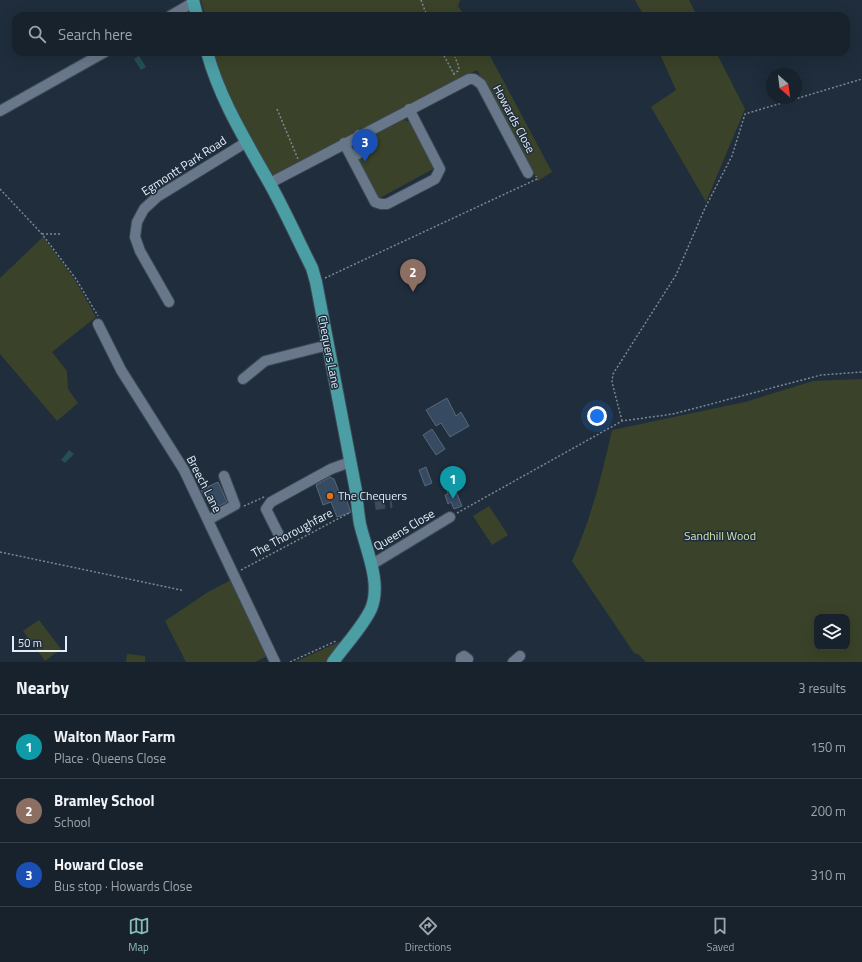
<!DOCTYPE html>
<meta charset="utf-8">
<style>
:root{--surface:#17222d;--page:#242f39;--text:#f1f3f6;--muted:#9ea4aa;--line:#363f49;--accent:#8bbbb9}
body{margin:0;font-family:"Titillium Web",sans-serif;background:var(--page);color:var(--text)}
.controls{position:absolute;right:12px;bottom:12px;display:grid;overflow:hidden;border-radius:8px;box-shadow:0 4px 16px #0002}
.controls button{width:36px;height:36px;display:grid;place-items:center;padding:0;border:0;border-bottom:1px solid var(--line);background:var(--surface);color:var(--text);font:20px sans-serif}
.compass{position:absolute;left:766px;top:68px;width:36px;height:36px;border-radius:50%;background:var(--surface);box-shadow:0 4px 16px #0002;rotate:152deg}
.scale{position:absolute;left:12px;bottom:10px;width:55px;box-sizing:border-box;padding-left:4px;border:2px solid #e4edf7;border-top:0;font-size:11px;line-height:14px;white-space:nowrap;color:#e4edf7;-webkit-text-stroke:3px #1f2d3c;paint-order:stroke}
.you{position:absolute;left:597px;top:416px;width:14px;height:14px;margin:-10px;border:3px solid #fff;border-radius:50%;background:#1a73e8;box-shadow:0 0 0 6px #1a73e833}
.badge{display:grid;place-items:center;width:26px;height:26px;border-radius:50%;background:var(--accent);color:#fff;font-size:13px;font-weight:700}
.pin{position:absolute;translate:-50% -33px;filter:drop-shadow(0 1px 2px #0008)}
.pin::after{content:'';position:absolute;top:21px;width:14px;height:12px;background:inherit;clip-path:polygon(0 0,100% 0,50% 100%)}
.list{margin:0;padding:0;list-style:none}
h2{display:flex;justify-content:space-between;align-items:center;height:52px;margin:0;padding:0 16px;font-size:17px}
h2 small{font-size:13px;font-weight:400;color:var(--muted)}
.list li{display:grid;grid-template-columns:26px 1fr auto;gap:12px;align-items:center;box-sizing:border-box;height:64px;padding:0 16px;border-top:1px solid var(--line)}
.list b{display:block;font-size:15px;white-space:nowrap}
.list p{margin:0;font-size:13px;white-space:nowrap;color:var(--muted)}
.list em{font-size:13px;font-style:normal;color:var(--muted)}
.icon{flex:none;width:22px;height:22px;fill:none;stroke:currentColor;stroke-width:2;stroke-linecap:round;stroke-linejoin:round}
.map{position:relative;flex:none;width:862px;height:662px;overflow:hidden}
.search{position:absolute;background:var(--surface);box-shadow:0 4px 16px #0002;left:12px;right:12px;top:12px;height:44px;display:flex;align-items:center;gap:10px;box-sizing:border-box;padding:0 14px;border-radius:12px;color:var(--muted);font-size:15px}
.sheet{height:244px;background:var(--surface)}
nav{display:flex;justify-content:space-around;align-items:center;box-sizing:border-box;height:56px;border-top:1px solid var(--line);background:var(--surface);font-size:11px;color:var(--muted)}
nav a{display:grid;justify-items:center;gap:2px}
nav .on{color:var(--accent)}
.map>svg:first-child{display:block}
.green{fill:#3a4329;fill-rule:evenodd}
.water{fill:#254f52}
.building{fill:#364b62;stroke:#576778}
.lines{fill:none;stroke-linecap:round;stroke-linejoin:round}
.minor-tunnel{stroke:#3d4a58;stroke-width:10;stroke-dasharray:10 5;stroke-linecap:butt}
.minor-casing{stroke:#3d4956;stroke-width:12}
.major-casing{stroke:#3d4956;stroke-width:14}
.path{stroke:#7c8894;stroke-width:1.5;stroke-dasharray:2 2;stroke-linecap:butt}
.minor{stroke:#68788a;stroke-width:10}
.major{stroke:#4b9ea4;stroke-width:12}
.food-dot{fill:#e8710a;stroke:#1f2d3c;stroke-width:1.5}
.labels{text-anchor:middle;stroke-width:3;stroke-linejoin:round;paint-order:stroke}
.street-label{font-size:12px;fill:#e4edf7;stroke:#1f2d3c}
.poi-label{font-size:12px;fill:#e4edf7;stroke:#1f2d3c;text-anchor:start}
.park-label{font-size:12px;fill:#d1e5ad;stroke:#1f2d3c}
</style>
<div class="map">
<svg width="862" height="662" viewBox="0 0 862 662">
<rect width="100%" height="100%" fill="#1f2d3c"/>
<!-- green -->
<path class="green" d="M201,0H460L458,6L465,16H205Z
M635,0H689L697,16H644Z
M214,52H488L552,172L538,181L477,70L273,178C250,140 222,95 214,52Z
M659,52H716L745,109L706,202L651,107L676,90Z
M400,119L411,122L435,168L378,199L356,158L366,154L369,147L365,136Z
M43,237L75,280L96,317L52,352L67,371L68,389L78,403L57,421L0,354V278Z
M862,379V662H646L639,655L634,653L572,561C591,519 602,475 612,430L745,402L813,381ZM817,617H847V647H817Z
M489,506L508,535L492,545L473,516Z
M233,579L269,655L255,662H186L165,621L208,592Z
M39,620L61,649L45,661L23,631Z
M341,641L327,662H295Z
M127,654L145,656V662H126Z"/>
<!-- water -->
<path class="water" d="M139,56L146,67L141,70L134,59Z
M69,450L74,454L65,463L61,460Z"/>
<!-- building -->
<path class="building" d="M447,398L456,416L461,412L469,426L450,437L441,423L436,426L426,410Z
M432,429L445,449L436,455L423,435Z
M426,467L432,483L425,486L419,470Z
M330,477L334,479L341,497L345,495L350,510L351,512L337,517L331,502L323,505L316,485Z
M218,482L227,502L219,506L217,503L214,505L210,495L205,497L201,490Z
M453,484L462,506L454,509L451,502L448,504L445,495L448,494L446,487Z"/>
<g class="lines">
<!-- minor-tunnel -->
<path class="minor-tunnel" d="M375,505L392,503"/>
<!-- minor casing -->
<g class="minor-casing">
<path id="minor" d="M170,16L194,2
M0,111L105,52
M344,143L375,202L381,204H387L435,179L440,169L409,109
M351,155L358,154L366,147L365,142L359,135
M270,183L469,79H474L481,84L528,173
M169,302L140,251L135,237L137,222L144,209L157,197L245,143
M98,324L121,370L184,470L275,662
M243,379L265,361L328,345
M208,520L235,505L224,476
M278,533L266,509L271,502L331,469L350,462
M371,565L450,517
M461,662V658L464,656L468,659L467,662
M513,662L520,656"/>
</g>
<!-- major casing -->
<g class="major-casing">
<path id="major" d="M193,0L197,16
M207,52C220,100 246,141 270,184C285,211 298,240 312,268L316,282L356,491C357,502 358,513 360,524C366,550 382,583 371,609C362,628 345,645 333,662"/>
</g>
<!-- path -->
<path class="path" d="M421,0L427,16
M442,52L455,76
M453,74L458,71L459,67L455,57
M277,109L298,159
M0,189L42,234L76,279L98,316
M42,234H62
M325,278L537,179L536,176
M622,421L612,382L613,374L676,275L705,208L732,156L745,114L862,79
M244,506L264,497
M457,513L622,421L673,414L821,375L862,372
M0,552L181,590L183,592
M241,570L349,513
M290,662L336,641"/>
<!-- minor -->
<use href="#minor" class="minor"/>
<!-- major -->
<use href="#major" class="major"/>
</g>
<!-- markers -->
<circle class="food-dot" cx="330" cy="496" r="4"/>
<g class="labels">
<!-- street labels -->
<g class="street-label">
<text transform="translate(514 119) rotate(62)" y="4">Howards Close</text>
<text transform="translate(184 166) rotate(-33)" y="4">Egmontt Park Road</text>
<text transform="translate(329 352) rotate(79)" y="4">Chequers Lane</text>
<text transform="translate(204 484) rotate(63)" y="4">Breech Lane</text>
<text transform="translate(404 530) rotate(-31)" y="4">Queens Close</text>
<text transform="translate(292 533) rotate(-28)" y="4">The Thoroughfare</text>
</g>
<!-- poi labels -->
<g class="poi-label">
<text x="338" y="500">The Chequers</text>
</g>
<!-- park labels -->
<g class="park-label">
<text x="720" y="540">Sandhill Wood</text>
</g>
</g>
</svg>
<div class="controls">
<button><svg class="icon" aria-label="layers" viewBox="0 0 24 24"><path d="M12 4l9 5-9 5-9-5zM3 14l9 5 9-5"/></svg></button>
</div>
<svg class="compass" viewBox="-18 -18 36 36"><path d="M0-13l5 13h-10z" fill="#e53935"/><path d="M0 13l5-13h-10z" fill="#9ea4aa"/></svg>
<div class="scale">50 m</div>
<div class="you"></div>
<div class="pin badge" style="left:453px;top:499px;background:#0f9aa8">1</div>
<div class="pin badge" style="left:413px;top:292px;background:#8d6e63">2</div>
<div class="pin badge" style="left:365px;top:162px;background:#1a4fb4">3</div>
<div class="search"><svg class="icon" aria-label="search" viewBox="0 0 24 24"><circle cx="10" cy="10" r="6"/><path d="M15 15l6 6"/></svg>Search here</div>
</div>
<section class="sheet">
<h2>Nearby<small>3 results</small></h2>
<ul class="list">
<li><span class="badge" style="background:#0f9aa8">1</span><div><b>Walton Maor Farm</b><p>Place · Queens Close</p></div><em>150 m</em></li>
<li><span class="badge" style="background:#8d6e63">2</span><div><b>Bramley School</b><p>School</p></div><em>200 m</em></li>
<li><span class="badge" style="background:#1a4fb4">3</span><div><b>Howard Close</b><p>Bus stop · Howards Close</p></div><em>310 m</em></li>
</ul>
</section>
<nav>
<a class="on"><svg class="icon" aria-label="map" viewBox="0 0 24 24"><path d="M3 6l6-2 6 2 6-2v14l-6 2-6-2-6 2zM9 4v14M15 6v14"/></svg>Map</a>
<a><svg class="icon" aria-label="directions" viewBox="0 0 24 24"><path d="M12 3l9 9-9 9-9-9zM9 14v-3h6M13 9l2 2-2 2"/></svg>Directions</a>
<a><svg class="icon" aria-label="saved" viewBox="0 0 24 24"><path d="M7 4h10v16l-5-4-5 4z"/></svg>Saved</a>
</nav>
